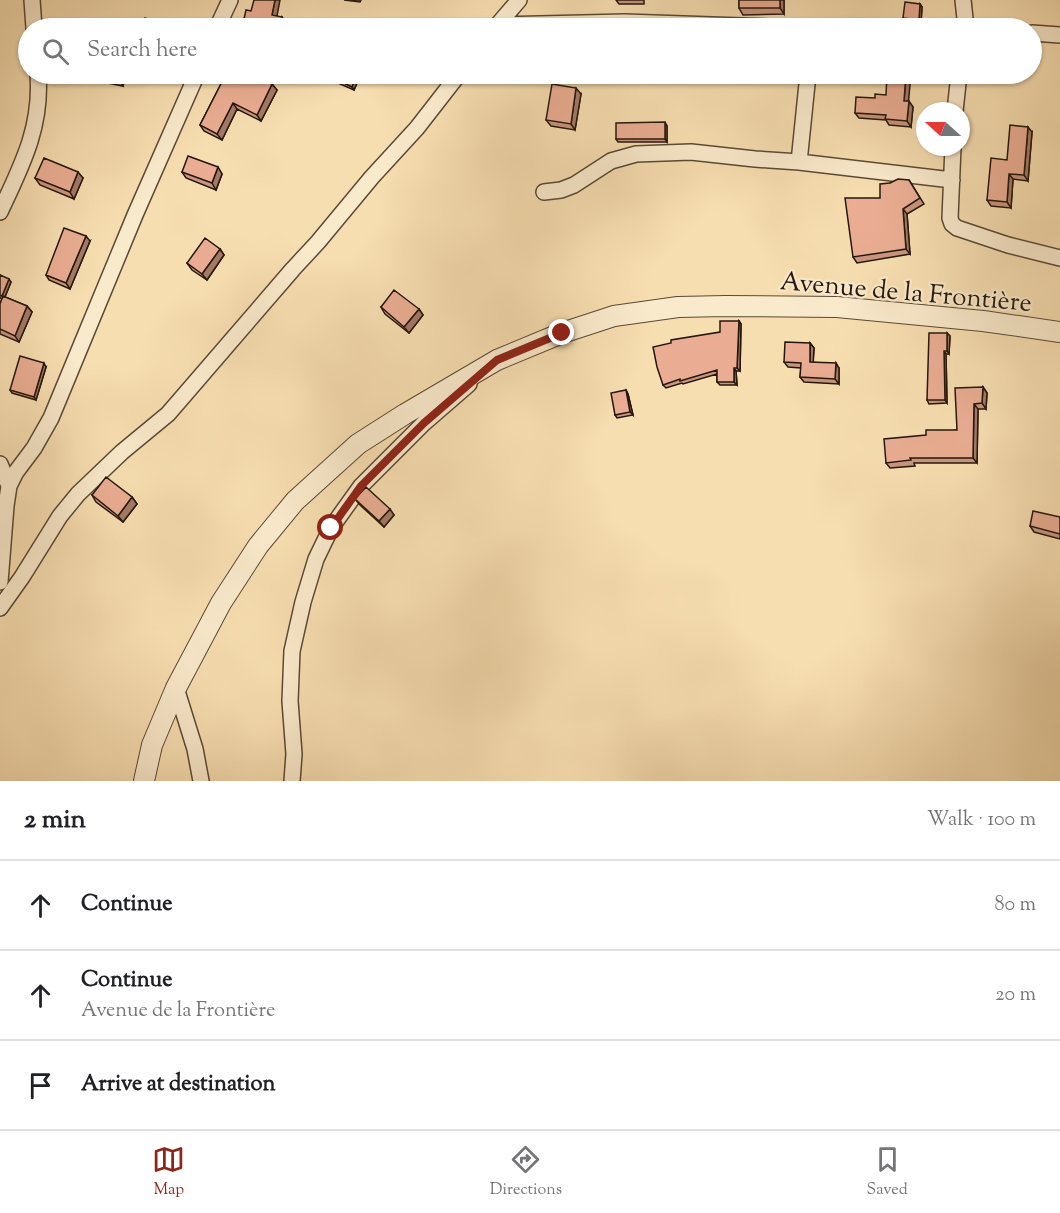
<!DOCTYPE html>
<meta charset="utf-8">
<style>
:root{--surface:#fff;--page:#f2f2f2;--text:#202124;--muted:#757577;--line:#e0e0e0;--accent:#8f2418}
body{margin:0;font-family:"Sorts Mill Goudy",serif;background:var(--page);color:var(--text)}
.compass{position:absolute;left:916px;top:102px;width:54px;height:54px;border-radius:50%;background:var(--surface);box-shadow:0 2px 4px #0004;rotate:291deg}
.stop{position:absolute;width:18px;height:18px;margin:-14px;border:4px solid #8f2418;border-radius:50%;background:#fff}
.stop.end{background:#8f2418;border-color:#fff;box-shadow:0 2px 6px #0008}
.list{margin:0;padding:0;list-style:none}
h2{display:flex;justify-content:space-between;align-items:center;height:78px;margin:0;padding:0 24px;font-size:26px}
h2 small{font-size:20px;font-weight:400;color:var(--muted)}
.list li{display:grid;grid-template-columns:39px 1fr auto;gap:18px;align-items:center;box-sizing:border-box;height:90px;padding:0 24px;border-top:2px solid var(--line)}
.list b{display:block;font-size:22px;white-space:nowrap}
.list p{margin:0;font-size:20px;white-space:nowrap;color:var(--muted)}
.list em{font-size:20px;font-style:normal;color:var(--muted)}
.icon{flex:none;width:33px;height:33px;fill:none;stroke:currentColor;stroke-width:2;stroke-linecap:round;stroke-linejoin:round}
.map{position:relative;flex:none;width:1060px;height:781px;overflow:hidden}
.search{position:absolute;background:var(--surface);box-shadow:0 2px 4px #0004;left:18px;right:18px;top:18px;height:66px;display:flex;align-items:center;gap:15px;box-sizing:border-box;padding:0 21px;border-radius:33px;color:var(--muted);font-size:22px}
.sheet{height:348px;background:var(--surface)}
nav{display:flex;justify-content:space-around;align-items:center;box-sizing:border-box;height:84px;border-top:2px solid var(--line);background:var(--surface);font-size:16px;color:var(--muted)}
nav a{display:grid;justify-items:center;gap:3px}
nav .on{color:var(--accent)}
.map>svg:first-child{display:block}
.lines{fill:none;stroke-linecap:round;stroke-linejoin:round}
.minor-casing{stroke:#5a4935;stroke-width:18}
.tertiary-casing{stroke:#5a4935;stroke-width:22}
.minor{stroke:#faeacc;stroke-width:15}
.tertiary{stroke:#faeacc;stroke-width:20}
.wall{fill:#c9957e;stroke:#25170c;stroke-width:1.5}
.shaded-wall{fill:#a47967;stroke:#25170c;stroke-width:1.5}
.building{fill:#eaad93;stroke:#25170c;stroke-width:1.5}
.route{stroke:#8f2418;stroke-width:8}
.labels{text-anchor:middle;stroke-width:4.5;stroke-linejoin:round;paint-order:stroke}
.street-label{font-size:26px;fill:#25170c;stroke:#faeacc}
</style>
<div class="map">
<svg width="1060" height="781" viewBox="0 0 1060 781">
<rect width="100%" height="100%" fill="#f7deb1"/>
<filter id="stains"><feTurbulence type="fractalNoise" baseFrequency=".00333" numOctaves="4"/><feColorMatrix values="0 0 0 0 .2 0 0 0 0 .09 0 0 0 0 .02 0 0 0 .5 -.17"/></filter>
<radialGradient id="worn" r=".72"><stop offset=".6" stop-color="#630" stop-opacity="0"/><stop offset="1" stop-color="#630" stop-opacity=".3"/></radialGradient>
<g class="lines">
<!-- minor casing -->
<g class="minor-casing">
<path id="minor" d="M32,0L34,28
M963,0L966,28
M498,25L625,22L799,28
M217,28L230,0
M495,28L519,0
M1032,33L1060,35
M955,111L959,74
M953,147L950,218L952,224L957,228L1008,245L1060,258
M799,162L808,74
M544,192L561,190L574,185L611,161L636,154L691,152L755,159L799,162L952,180
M0,212C22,165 42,127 38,74
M0,464L9,486
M0,582L6,506L9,486L16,472L34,448L51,418L135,215L197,74
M0,608L22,577L60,516L78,494L122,452L168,414L293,269L318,242L372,177L417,128L459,74
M176,688L195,749L201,781
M292,781L294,754L290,701L292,651L303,602L316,559L331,528L361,486L424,423L469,384"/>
</g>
<!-- tertiary casing -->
<g class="tertiary-casing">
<path id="tertiary" d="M144,781L152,745L176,688L221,603L258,546L295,501L358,444L405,414L497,360L562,333L614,316L678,307L726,306L837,307L983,321L1060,332"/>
</g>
<!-- minor -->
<use href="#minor" class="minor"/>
<!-- tertiary -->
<use href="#tertiary" class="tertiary"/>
</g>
<!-- wall -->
<path class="wall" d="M344,0H361L360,2Z
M616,0H644V4H619Z
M739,0H784V14L743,15L739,8Z
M920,4L922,7L921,23L906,21L903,18Z
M84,74H126L123,86L88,79Z
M226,74L272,84L277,90L261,121L237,109L222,140L204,131L200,125Z
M499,74H538V80L503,79Z
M360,76L354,90L333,81L331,77Z
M581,94L575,130L551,126L546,120Z
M908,101L913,107L911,127L889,125L886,120L859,118L855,113Z
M667,126V142H618L616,139Z
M1032,132L1028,181L1013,179L1011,208L991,206L987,200L1007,160Z
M218,167L222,174L216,190L186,178L182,172Z
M35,178H83L74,199L40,185Z
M909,180L924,204L907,214L910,254L857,263L853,257L890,183Z
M90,241L70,289L49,280L46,275Z
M220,249L224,255L207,280L192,270L187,263Z
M0,275L11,282L5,297L27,306L32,312L19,342L0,334V304L2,299L0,298Z
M381,307L419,309L423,315L409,333L385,314Z
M739,321L741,324L740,371H736L737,385H720L717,382V374L683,384L682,383L666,388L663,385L720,332Z
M947,333L950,336L949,354H946L947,403L929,404L927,400Z
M810,343L814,348L813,362L839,368V384L804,382L800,377L801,368L788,367L784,362Z
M46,367L36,400L12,393L10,390Z
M983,387L987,393L986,409H978L977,463H914L915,466L890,468L886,463L926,435L957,430Z
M626,390L628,394L633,415L617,418L615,415Z
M92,495L132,497L137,504L123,522L96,502Z
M355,499L394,515L384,527L360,505Z
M1060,517V539L1034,532L1030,526Z"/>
<!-- shaded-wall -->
<path class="shaded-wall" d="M275,0H280L276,21L272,15Z
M780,0H784V14L780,8Z
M920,4L922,7L921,23L919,20Z
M282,17L286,23L285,28H280Z
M66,21L68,24V28H66Z
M120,74H126L123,86L119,80Z
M357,74H359L360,76L354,90L352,87Z
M533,74H538V80Z
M906,74H911L908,107L904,101Z
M272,84L277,90L261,121L257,115Z
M576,88L581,94L575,130L571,124Z
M909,101L913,107L911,127L907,121Z
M233,103L237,109L222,140L217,134Z
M665,122L667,126V142L665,139Z
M1028,127L1032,132L1028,181L1024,175Z
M218,167L222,174L216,190L212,183Z
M78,172L83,178L74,199L70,192Z
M1009,174L1013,179L1011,208L1007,202Z
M903,209L907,214L910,254L906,249Z
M86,236L90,241L70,289L66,283Z
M220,249L224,255L207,280L202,274Z
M9,279L11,282L4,299L2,296Z
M27,306L32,312L19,342L15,336Z
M419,309L423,315L409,333L404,327Z
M739,321L741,324L740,371L737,368Z
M947,333L950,336L949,354L947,351Z
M810,343L814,348L813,367L810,362Z
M944,351L946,354L947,403L945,400Z
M44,363L46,367L36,400L34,397Z
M836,363L839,368V384L835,379Z
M734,368L736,371L737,385L734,382Z
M983,387L987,393L986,409L982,403Z
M626,390L628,394L633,415L630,412Z
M974,404L978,409L977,463L973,458Z
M132,497L137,504L123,522L118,516Z
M390,509L394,515L384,527L379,521Z"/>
<!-- building -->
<path class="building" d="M254,0H275L272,15L282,17L280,28H242L246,10L251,11Z
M739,0H780V8H739Z
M905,2L920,4L919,20L903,18Z
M145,18L163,27V28H143Z
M47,20L66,21V28H47Z
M88,74H120L119,80Z
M226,74H253L272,84L257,115L233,103L217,134L200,125Z
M333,74H357L352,87L331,77Z
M887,74H906L904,101H909L907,121L885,119L886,115L855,113L856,97L875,98V94L886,95Z
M552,84L576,88L571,124L546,120Z
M665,122V139H616V123Z
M1010,125L1028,127L1024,175L1009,174L1007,202L987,200L991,158L1007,160Z
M188,156L218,167L212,183L182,172Z
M44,158L78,172L70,192L35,178Z
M898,179L909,180L920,198L903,209L906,249L853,257L845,198H880V184L890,183Z
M64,228L86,236L66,283L46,275Z
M205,238L220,249L202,274L187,263Z
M0,275L9,279L2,296L0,295Z
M394,290L419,309L404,327L381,307Z
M3,296L27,306L15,336L0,329V304Z
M720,321H739L737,368H734V382H717V370L680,381V379L663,385L657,367L653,347L671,343V340L720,332Z
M929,333H947V351H944L945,400H927Z
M785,342L810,343V362L836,363L835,379L800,377L801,363L784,362Z
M20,356L44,363L34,397L10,390Z
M983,387L982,403L974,404L973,458H910L911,460L886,463L884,439L926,435V430H957L955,388Z
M626,390L630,412L615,415L611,393Z
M106,477L132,497L118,516L92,495Z
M366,487L390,509L379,521L355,499Z
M1033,511L1060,517V534L1030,526Z"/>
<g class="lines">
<!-- route -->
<path class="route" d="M331,528L361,486L424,423L497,360L562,333"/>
</g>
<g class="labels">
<!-- street labels -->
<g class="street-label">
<text transform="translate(906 291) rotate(5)" y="9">Avenue de la Frontière</text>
</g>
</g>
<rect width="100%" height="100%" filter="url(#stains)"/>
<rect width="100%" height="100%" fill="url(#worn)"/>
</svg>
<svg class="compass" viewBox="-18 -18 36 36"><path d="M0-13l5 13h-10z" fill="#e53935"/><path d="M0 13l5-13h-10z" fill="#757577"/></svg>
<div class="stop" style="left:331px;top:528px"></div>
<div class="stop end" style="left:562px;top:333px"></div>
<div class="search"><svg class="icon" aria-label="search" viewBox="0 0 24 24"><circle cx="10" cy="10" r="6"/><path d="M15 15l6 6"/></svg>Search here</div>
</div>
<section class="sheet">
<h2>2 min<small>Walk · 100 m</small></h2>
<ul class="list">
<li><svg class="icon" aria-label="ahead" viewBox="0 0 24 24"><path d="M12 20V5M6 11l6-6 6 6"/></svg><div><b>Continue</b></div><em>80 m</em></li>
<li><svg class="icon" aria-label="ahead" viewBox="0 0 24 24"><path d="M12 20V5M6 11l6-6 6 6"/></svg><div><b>Continue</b><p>Avenue de la Frontière</p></div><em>20 m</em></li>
<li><svg class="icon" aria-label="arrive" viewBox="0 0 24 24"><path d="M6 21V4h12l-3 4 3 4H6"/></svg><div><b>Arrive at destination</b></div></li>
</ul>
</section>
<nav>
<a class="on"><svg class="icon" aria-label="map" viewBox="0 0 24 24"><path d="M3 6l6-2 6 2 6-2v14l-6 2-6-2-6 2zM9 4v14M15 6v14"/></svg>Map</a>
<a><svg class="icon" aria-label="directions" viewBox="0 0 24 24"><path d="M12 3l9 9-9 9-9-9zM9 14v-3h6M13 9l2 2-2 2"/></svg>Directions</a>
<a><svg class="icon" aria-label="saved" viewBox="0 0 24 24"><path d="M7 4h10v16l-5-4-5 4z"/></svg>Saved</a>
</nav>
